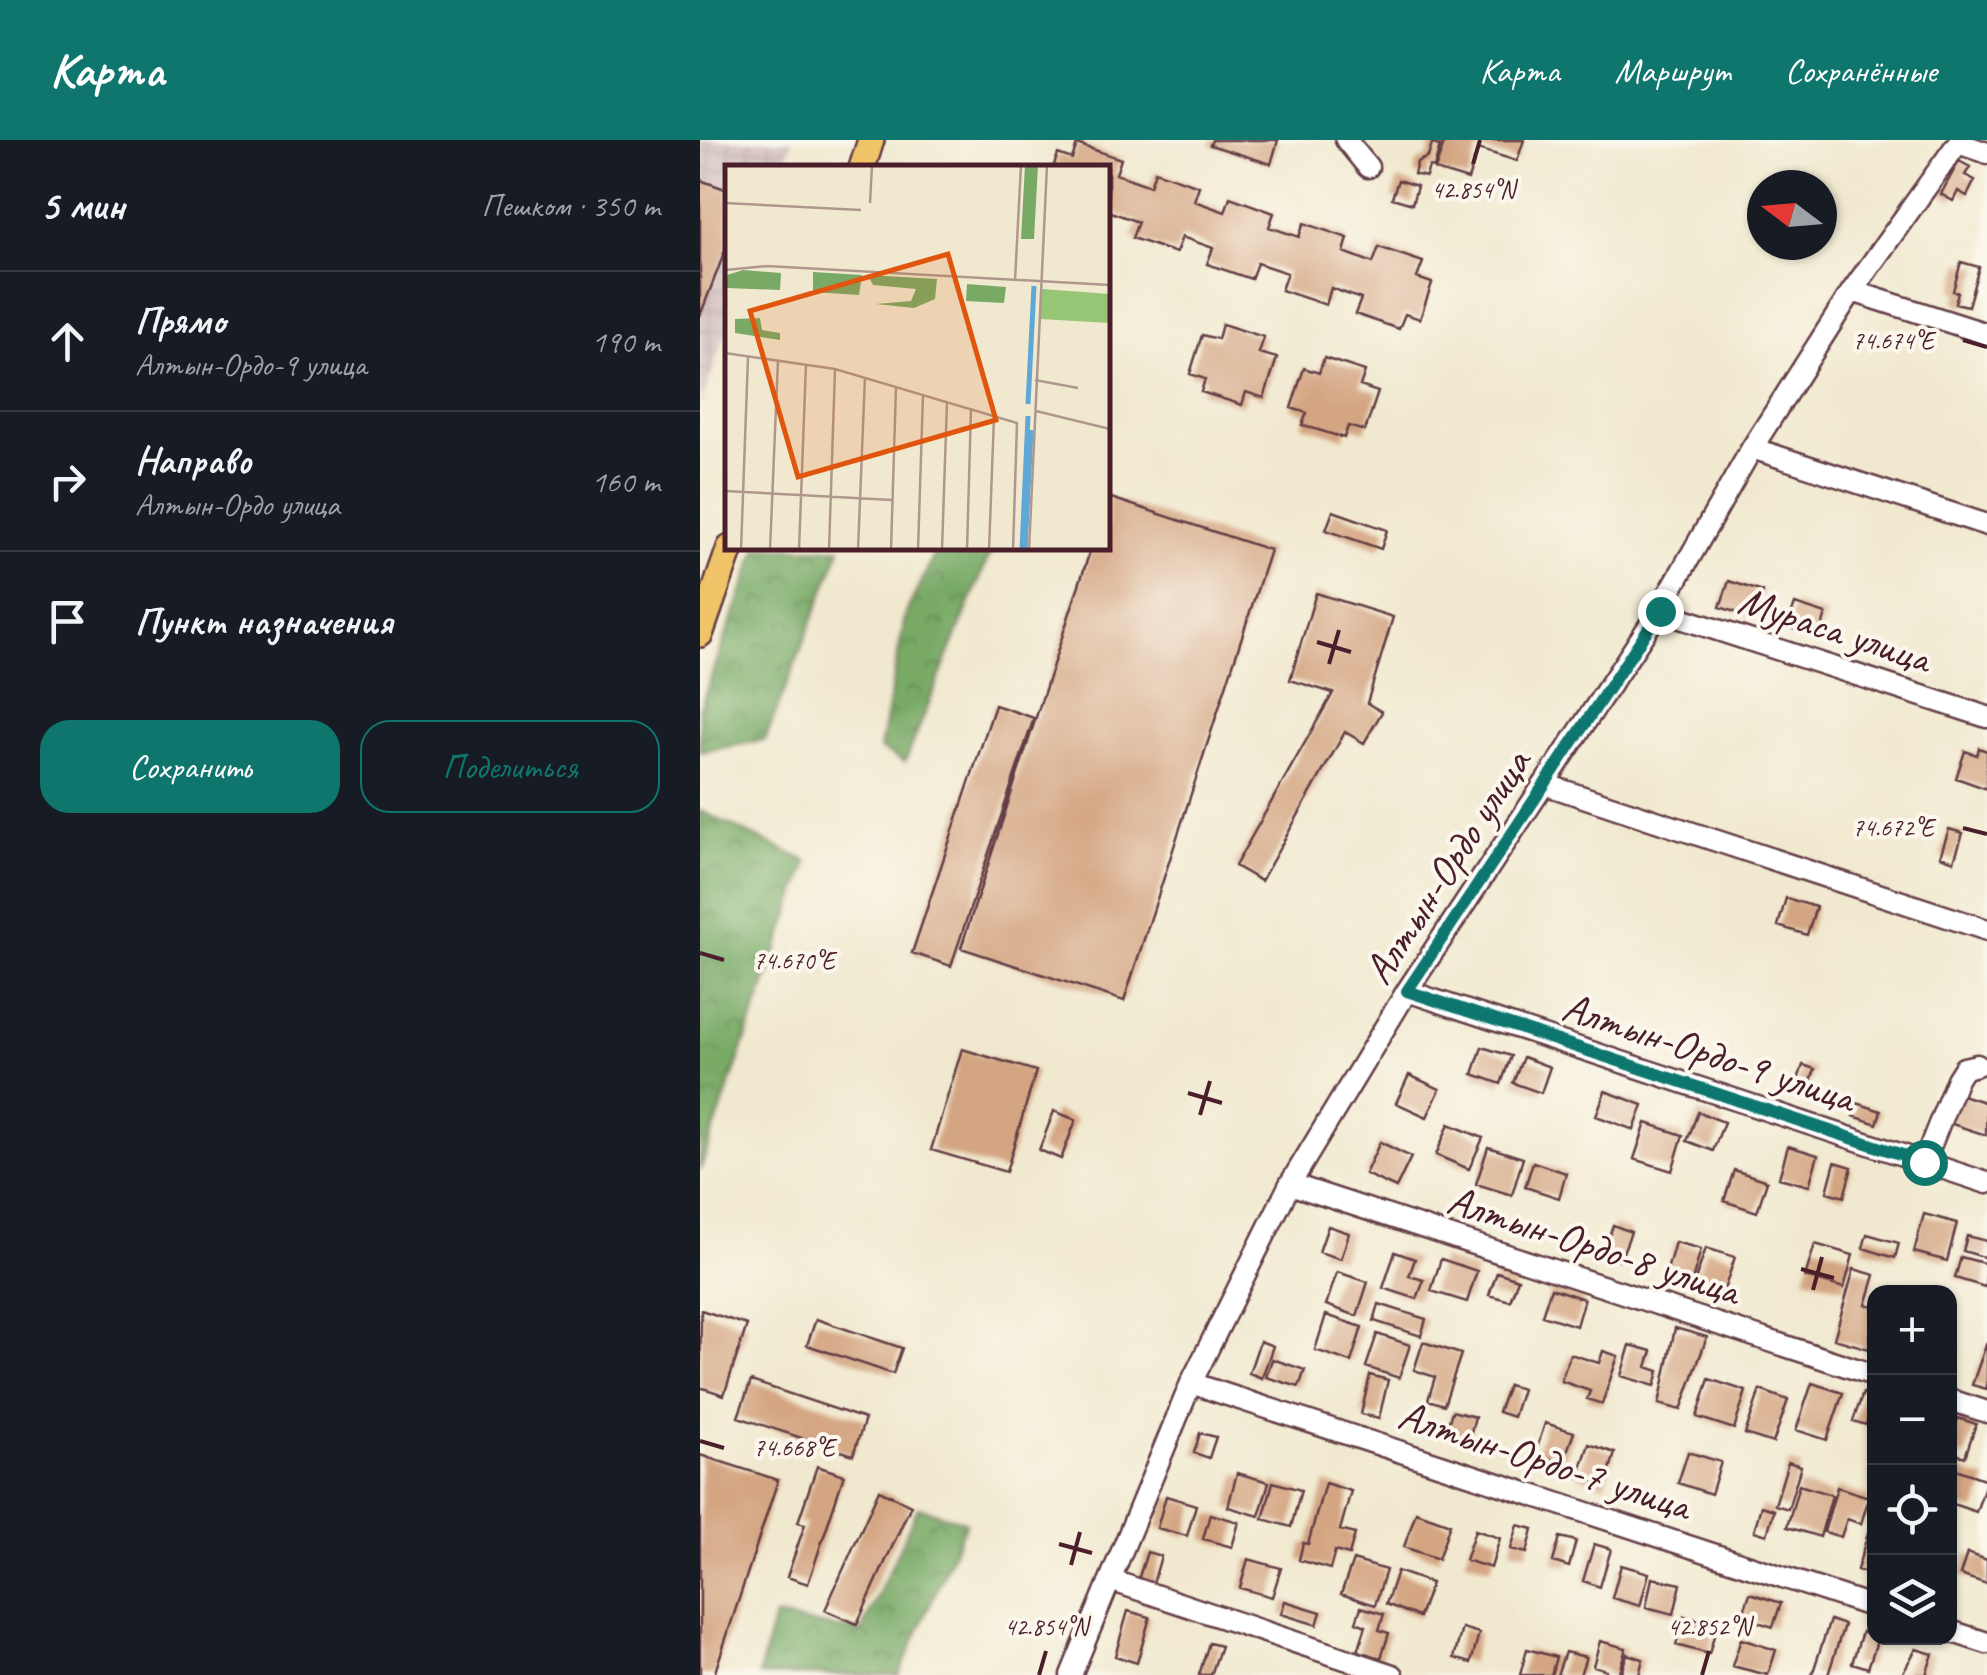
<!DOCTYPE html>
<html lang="ru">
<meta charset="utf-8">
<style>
:root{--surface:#171b24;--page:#242831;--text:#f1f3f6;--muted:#9ea1a6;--line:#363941;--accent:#0f766e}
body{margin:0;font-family:Caveat,sans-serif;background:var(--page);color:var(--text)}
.controls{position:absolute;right:30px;bottom:30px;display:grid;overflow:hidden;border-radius:20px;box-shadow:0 2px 8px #0004}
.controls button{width:90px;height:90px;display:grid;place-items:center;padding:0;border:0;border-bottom:2px solid var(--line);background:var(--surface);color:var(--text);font:50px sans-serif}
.compass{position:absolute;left:1047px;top:30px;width:90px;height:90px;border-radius:50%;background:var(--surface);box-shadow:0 2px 8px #0004;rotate:286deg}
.stop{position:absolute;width:30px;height:30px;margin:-22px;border:8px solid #0f766e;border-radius:50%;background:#fff}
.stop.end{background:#0f766e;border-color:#fff;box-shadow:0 2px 10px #0008}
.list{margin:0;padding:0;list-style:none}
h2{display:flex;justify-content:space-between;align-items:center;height:130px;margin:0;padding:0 40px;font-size:42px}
h2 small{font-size:32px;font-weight:400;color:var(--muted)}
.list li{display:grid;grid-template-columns:65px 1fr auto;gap:30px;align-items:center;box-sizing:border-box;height:140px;padding:0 40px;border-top:2px solid var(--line)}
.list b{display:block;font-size:38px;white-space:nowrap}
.list p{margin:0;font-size:32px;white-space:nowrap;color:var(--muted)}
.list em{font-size:32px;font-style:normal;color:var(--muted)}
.actions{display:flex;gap:20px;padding:30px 40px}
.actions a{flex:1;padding:22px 0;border:2px solid var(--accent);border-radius:30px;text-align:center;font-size:35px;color:var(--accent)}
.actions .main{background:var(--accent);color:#fff}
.icon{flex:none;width:55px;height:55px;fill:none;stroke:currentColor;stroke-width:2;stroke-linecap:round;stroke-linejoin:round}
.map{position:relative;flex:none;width:1287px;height:1535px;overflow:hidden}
header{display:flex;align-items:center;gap:60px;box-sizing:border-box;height:140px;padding:0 50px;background:var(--accent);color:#fff}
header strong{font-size:48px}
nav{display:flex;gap:55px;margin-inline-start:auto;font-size:35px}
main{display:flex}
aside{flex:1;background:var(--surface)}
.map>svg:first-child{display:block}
.industrial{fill:url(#industrial-grid)}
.forest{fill:url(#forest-crowns);stroke:#616448;stroke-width:2.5}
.building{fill:#d4a582}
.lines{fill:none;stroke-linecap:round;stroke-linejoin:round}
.minor-casing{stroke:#633d44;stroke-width:25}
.major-casing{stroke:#633d44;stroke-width:30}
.minor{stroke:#fff;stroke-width:20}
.major{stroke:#f0c369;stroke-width:25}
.route{stroke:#0f766e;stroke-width:12}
.ticks{fill:none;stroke:#4a1f2b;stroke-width:4}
.labels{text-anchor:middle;stroke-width:8;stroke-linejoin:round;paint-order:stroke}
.street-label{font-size:42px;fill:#4a1f2b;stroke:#fbf7ec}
.inset-river{fill:none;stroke:#5ea7d6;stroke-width:5}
.inset-road{fill:none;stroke:#ae988d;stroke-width:2.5}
.view{fill:#e0560e;fill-opacity:0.15;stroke:#e0560e;stroke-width:5}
.inset-edge{fill:none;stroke:#4a1f2b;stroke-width:5}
.ticks-label{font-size:25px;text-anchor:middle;fill:#4a1f2b;stroke:#fbf7ec;stroke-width:8;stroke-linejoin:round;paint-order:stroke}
</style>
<header>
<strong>Карта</strong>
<nav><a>Карта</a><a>Маршрут</a><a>Сохранённые</a></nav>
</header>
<main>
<aside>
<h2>5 мин<small>Пешком · 350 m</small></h2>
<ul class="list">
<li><svg class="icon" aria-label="ahead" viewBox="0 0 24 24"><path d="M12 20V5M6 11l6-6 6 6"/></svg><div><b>Прямо</b><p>Алтын-Ордо-9 улица</p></div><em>190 m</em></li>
<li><svg class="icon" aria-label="right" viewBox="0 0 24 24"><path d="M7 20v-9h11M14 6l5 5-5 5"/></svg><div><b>Направо</b><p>Алтын-Ордо улица</p></div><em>160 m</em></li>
<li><svg class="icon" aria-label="arrive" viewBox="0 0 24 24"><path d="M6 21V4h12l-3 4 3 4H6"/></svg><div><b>Пункт назначения</b></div></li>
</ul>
<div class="actions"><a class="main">Сохранить</a><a>Поделиться</a></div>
</aside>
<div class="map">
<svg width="1287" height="1535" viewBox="0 0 1287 1535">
<defs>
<pattern id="industrial-grid" width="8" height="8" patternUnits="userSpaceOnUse" patternTransform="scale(2.5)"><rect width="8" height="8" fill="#d2bfbf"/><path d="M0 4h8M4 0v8" fill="none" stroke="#b6a4a4"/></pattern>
<pattern id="forest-crowns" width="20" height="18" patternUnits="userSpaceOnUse" patternTransform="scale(2.5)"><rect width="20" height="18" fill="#78aa66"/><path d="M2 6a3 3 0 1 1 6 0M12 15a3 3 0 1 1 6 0" fill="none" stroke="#648a54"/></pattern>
</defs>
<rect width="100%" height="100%" fill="#fbf7ec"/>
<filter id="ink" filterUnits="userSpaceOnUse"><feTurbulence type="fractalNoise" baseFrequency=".01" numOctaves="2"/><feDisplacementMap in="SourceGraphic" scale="20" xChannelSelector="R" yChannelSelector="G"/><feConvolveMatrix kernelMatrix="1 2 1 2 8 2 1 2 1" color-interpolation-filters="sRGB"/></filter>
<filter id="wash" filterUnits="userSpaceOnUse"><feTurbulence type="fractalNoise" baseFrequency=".0048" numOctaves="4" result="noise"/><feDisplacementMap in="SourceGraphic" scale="40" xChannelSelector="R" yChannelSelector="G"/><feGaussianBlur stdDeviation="2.25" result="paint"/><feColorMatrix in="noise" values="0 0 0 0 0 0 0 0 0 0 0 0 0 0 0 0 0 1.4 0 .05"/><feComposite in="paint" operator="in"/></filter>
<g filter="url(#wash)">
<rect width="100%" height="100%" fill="#f1e9cf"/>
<!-- industrial -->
<path class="industrial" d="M0,0H92L83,27L28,28L27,188L0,267Z"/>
<!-- forest -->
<path class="forest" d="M58,408H141L65,600L0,612V568Z
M238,408H292L205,622L180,609L206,473Z
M0,671L108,722L0,1030Z
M218,1367L266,1382L199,1535H59L74,1477L161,1492Z"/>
<g id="blocks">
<!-- building -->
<path class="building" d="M512,0H578L571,24L510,5Z
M745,0H824L817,21L778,9L768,40L735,30Z
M377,4L421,19L416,34L450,46L455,31L499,46L494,61L525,72L530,57L574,73L569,87L599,97L604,83L648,98L644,112L673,123L679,107L723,122L717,138L732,143L720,179L705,174L699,189L655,174L661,159L631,148L626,165L581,150L587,133L557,123L551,139L507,124L513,108L482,97L476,113L432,98L438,82L408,71V28H353L358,14L372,19Z
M732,4L740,6L734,28L729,27L726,37L714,34L717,22L728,17Z
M1259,21L1270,27L1265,35L1275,40L1267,56L1258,51L1253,61L1241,54Z
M0,40L28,50V103L0,176Z
M698,40L717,46L712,64L692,58Z
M1261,122L1279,127L1268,166L1255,163L1258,152L1253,151Z
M522,184L564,197L559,213L577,218L564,258L546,252L542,265L501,252L505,239L490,234L502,195L518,199Z
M624,218L665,231L660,246L678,252L665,291L648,286L644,298L602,285L607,273L591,268L604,228L619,233Z
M408,357L570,410L424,861L261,808L391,408H408Z
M633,371L687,390L681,409L626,390Z
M1029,441L1063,452L1055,479L1020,467Z
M616,453L693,477L667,563L682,572L664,603L645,592L561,741L535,726L633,553L590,540Z
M1095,464L1126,474L1119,497L1087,487Z
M295,565L334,578L251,826L212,813Z
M1279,608L1287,611V649L1256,638L1265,611L1277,615Z
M1249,689L1263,693L1254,721L1240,716Z
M1086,758L1116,767L1107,795L1078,786Z
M782,907L811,916L801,944L773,934Z
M262,909L336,931L306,1032L231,1010Z
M823,917L850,927L841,953L813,943Z
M1103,925L1115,929L1107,952L1095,948Z
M709,935L740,949L727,977L696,963Z
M905,951L943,965L934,990L896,976Z
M1259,954L1287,963L1286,995L1249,983Z
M1157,963L1181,971L1177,984L1153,976Z
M354,971L376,980L361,1019L339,1010Z
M998,972L1024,982L1013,1011L987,1001Z
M946,983L983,995L972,1031L934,1019Z
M749,984L783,998L769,1029L736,1015Z
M680,1002L711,1017L696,1048L665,1034Z
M1088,1006L1118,1015L1109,1046L1079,1038Z
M788,1007L823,1018L812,1055L776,1044Z
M833,1022L866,1033L859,1058L825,1047Z
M1135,1022L1152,1027L1144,1057L1127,1052Z
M1034,1030L1067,1041L1057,1072L1024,1061Z
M1224,1074L1257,1083L1247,1121L1214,1112Z
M913,1085L931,1092L920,1120L903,1113Z
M628,1086L649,1093L641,1119L619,1112Z
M1167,1094L1199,1103L1195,1118L1163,1108Z
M1267,1096L1287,1101V1118L1263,1111Z
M975,1102L1001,1109L992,1141L966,1134Z
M1115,1104L1153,1115L1144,1148L1105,1137Z
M1006,1108L1035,1117L1022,1156L993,1146Z
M695,1112L715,1119L709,1136L724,1140L717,1159L683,1148Z
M1261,1117L1287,1124L1285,1147L1255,1138Z
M741,1119L777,1131L767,1162L731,1151Z
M1154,1129L1175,1135L1166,1165L1174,1167L1169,1209L1134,1199Z
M637,1132L668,1142L657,1176L626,1165Z
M797,1132L818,1139L810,1161L789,1155Z
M851,1148L884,1159L876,1186L842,1175Z
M679,1164L726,1179L721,1196L674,1181Z
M1,1170L47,1185L24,1255L0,1247Z
M626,1175L662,1187L651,1222L615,1210Z
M116,1179L202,1208L193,1234L107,1205Z
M975,1188L1007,1197L981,1270L959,1264Z
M677,1194L710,1205L699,1238L666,1227Z
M560,1201L573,1206L562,1238L549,1233Z
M723,1202L761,1214L744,1265L728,1260L735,1237L714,1230Z
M1287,1202V1249L1272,1245Z
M930,1205L952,1211L947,1227L959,1231L955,1246L921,1236Z
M903,1211L918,1216L902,1264L887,1259L890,1251L861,1241L870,1214L899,1223Z
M572,1219L605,1230L599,1247L566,1237Z
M670,1235L688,1240L679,1278L661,1274Z
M1009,1239L1046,1251L1034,1289L997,1277Z
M51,1241L165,1279L153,1315L38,1277Z
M1112,1243L1143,1253L1127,1300L1096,1290Z
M808,1245L822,1249L813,1277L798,1272Z
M1060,1250L1088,1260L1073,1303L1045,1294Z
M1163,1253L1174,1257L1166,1285L1153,1281Z
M752,1271L775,1277L769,1299L746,1292Z
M1258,1278L1276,1284L1265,1317L1250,1312Z
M845,1283L874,1292L863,1323L835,1314Z
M500,1293L516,1297L509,1318L494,1313Z
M889,1304L915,1313L905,1346L878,1337Z
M988,1312L1021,1322L1011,1354L978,1343Z
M0,1315L78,1340L14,1535H0Z
M1088,1322L1101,1326L1088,1369L1075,1365Z
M117,1326L144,1335L108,1444L87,1437L105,1384L98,1382Z
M1250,1327L1287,1340L1276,1372L1250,1363Z
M537,1333L569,1342L559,1376L528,1367Z
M573,1342L601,1350L591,1387L563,1379Z
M625,1343L651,1351L640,1390L655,1394L649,1415L635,1411L630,1429L599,1420L603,1403L608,1404Z
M1099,1345L1132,1355L1120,1397L1087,1387Z
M1137,1347L1169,1357L1161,1384L1147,1379L1141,1397L1124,1392Z
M179,1350L211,1365L157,1484L125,1470Z
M466,1356L496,1365L487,1396L457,1388Z
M1061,1366L1074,1370L1067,1395L1054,1391Z
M716,1372L750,1384L738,1419L704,1407Z
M510,1374L539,1382L532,1407L503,1399Z
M818,1385L833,1389L827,1413L811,1409Z
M775,1390L800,1398L791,1428L765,1420Z
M1168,1393L1174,1395L1169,1434L1157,1430Z
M860,1397L876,1401L869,1427L853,1422Z
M894,1404L911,1409L900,1447L883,1441Z
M447,1412L461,1416L453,1444L438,1440Z
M1267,1413L1287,1420V1444L1260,1435Z
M548,1419L581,1428L572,1457L540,1448Z
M653,1420L686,1430L675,1465L641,1454Z
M921,1425L949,1433L940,1466L912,1458Z
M697,1431L731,1443L719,1477L686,1464Z
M952,1438L981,1444L974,1474L946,1467Z
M1050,1453L1081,1463L1073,1487L1042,1477Z
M585,1461L621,1472L617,1485L581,1474Z
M661,1467L684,1474L679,1490L689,1493L681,1518L658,1511L666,1486L656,1482Z
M428,1471L450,1477L437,1523L415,1516Z
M984,1476L1017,1485L1009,1514L976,1505Z
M1130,1480L1144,1485L1128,1535H1112Z
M762,1488L779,1493L771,1523L754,1518Z
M1162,1492L1178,1498L1168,1528L1152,1523Z
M1041,1499L1076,1510L1068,1535L1032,1526Z
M900,1501L926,1508L918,1535H905L906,1530L893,1526Z
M509,1503L521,1506L511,1535H499Z
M827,1509L856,1517L851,1535H820Z
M1216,1509L1233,1514L1226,1535L1202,1534Z
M865,1512L886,1517L880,1535H857Z
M927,1514L943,1519L939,1535H920Z"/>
</g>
</g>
<g filter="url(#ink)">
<use href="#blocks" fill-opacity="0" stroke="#633d44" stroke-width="2.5"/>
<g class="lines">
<!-- minor casing -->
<g class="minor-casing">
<path id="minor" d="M646,0L668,27
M1258,3L1287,13
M1152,151L1287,194
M1052,308L1287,385
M959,471L1287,577
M844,644L1287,790
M707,851L1287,1043
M1224,1022L1257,939L1264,928L1277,925
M590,1044L1174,1235
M491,1243L1174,1467
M1250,1260L1287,1272
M410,1440L693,1535
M1250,1491L1287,1503
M371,1535L491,1243L590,1044L707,851L959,471L1052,308L1152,151L1260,0"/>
</g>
<!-- major casing -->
<g class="major-casing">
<path id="major" d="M162,28L171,0
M0,494L30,408"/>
</g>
<!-- minor -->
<use href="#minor" class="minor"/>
<!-- major -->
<use href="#major" class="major"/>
</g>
</g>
<g class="lines" filter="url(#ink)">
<!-- route -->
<path class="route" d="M960,471L707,851L1224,1022"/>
</g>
<!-- ticks -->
<path class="ticks" d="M773,24L780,0M1263,200L1287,207M617,502L651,512M629,524L639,490M1263,688L1287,694M0,813L24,820M488,953L522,963M500,975L510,941M1101,1129L1134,1138M1113,1150L1122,1117M0,1301L24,1308M359,1404L392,1413M371,1425L380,1392M339,1535L346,1511M1002,1535L1009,1511"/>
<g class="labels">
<!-- street labels -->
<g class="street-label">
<text transform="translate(1135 488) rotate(18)" y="15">Мураса улица</text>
<text transform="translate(746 726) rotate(-57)" y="15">Алтын-Ордо улица</text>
<text transform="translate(1009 911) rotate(18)" y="15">Алтын-Ордо-9 улица</text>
<text transform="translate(894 1104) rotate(18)" y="15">Алтын-Ордо-8 улица</text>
<text transform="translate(845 1319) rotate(18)" y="15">Алтын-Ордо-7 улица</text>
</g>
</g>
<!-- overview -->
<g transform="translate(25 25)">
<rect width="385" height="385" fill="#f1e9cf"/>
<path d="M317,124L385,129V158L315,154Z" fill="#95c575"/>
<path d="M300,0H313L309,74H296ZM18,105L56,108L55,125L2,123V110ZM88,107L137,110L134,130L88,127ZM143,110L212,114L210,134L189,143L151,139L186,136L191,124L148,120ZM242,119L281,122L279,138L241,136ZM35,153L37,165L55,168V175L10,168V154Z" fill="#78aa66"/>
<path class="inset-river" d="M303,239L309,121M297,385L303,251M300,385L306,265"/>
<path class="inset-road" d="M0,38L136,45M145,38L147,0M0,105L42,101L385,120M290,115L296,0M0,188L110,204L292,258L288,385M310,215L353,223M311,246L385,264M0,326L167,335M16,385L23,192M45,385L53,195M74,385L81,199M104,385L110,204M133,385L140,212M166,385L171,222M193,385L198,230M217,385L222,236M242,385L246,243M264,385L269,252M304,385L322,0"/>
<path class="view" d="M223,89L271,255L73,312L25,146Z"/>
<rect width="385" height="385" class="inset-edge"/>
</g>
<g class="ticks-label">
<text x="773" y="58">42.854°N</text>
<text x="1193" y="209">74.674°E</text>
<text x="1193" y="696">74.672°E</text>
<text x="94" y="829">74.670°E</text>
<text x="94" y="1316">74.668°E</text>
<text x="346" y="1495">42.854°N</text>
<text x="1009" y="1495">42.852°N</text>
</g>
</svg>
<div class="controls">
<button>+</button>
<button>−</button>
<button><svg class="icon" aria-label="locate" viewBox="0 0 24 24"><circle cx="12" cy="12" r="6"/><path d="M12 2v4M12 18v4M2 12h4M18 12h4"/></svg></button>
<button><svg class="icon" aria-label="layers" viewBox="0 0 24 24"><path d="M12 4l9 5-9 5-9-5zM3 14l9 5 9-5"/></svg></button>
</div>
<svg class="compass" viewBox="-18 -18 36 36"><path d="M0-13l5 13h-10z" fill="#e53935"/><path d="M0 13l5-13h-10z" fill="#9ea1a6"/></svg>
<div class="stop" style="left:1224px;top:1022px"></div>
<div class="stop end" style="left:960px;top:471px"></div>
</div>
</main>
